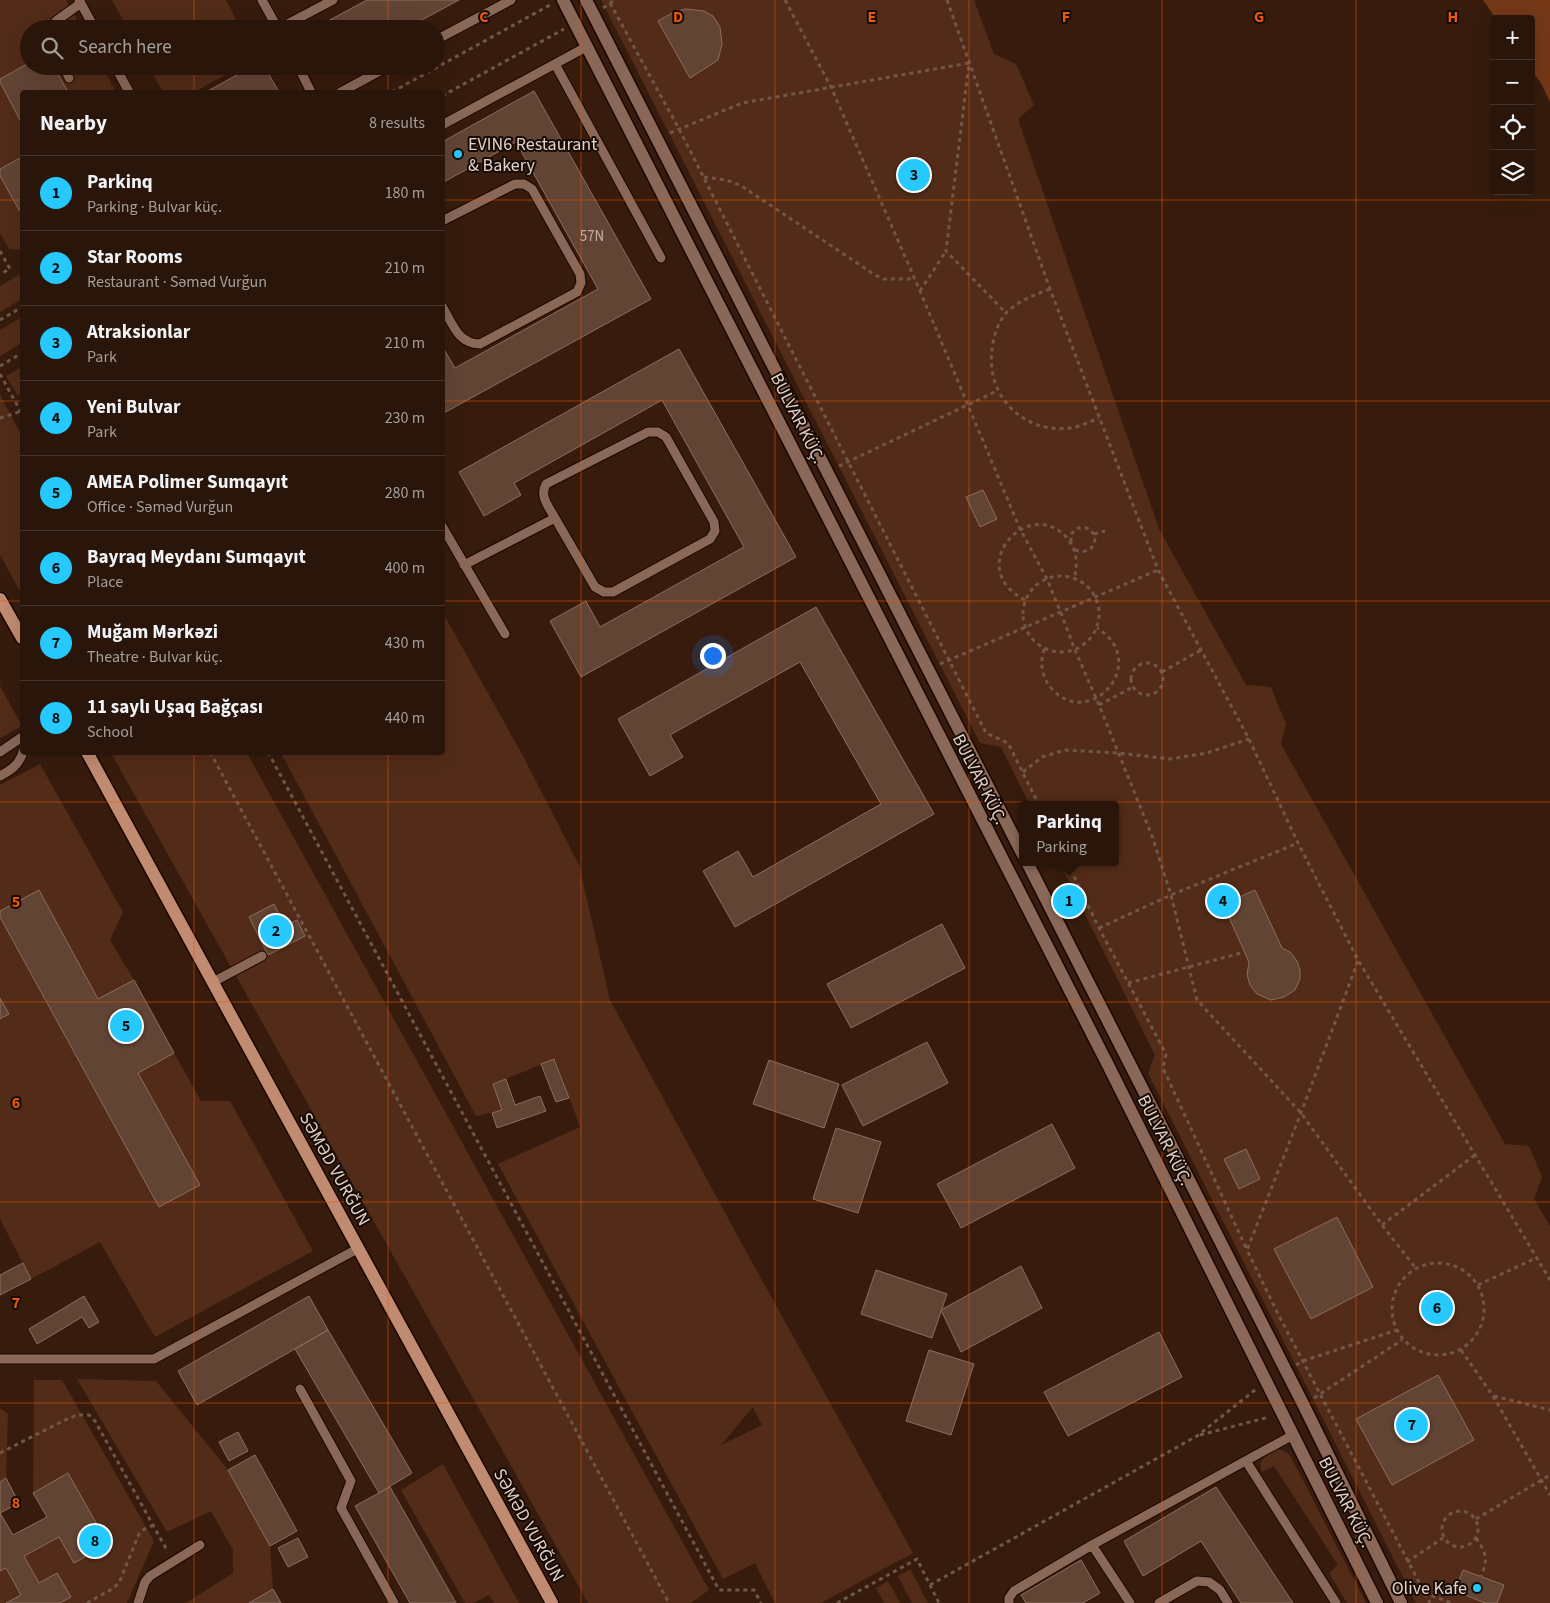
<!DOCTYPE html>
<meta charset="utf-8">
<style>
:root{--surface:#29150a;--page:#311e13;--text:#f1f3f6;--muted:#a59f9c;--line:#45342b;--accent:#26c9fe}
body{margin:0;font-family:"Source Sans 3",sans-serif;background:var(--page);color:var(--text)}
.controls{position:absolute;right:15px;top:15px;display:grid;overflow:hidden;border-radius:5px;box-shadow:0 5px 20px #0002}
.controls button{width:45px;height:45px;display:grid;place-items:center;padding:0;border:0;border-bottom:1px solid var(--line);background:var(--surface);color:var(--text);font:25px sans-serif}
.you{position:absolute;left:712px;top:655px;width:18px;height:18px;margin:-12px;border:4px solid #fff;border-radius:50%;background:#1a73e8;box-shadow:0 0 0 8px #1a73e833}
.badge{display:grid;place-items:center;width:32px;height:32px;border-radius:50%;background:var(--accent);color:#111;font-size:16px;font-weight:700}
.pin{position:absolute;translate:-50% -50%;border:2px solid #fff;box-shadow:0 1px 5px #0006}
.popup{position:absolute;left:1019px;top:801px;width:100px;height:65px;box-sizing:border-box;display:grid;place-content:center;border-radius:5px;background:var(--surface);filter:drop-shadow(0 1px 4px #0005);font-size:16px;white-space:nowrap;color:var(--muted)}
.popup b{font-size:19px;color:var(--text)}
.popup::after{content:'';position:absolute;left:50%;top:100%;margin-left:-10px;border:10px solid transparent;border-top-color:var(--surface)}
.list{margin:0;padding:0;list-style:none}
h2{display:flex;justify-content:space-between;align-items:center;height:65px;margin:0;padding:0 20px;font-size:21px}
h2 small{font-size:16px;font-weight:400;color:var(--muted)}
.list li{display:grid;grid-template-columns:32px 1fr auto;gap:15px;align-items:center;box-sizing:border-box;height:75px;padding:0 20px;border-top:1px solid var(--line)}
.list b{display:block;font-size:19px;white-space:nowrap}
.list p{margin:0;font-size:16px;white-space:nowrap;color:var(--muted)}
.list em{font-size:16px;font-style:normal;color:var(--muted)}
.icon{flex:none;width:28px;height:28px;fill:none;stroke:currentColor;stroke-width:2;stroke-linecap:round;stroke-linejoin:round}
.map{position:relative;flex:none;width:1550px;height:1603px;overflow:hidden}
.search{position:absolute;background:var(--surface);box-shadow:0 5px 20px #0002;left:20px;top:20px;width:425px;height:55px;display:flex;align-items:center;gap:12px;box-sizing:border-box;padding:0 18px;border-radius:28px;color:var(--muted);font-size:19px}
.panel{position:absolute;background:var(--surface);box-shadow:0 5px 20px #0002;left:20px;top:90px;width:425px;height:665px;border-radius:5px}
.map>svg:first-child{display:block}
.green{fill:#522c18;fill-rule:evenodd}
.water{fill:#743817}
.building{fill:#624434;stroke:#8e6d5d}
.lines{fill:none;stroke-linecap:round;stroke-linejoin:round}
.service-casing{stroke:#1d0500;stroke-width:11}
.tertiary-casing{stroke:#1d0500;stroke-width:15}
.primary-casing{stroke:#1d0500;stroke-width:15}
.path{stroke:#70574a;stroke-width:3;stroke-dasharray:4 4;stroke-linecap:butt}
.service{stroke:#896858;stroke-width:9}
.tertiary{stroke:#896858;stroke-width:12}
.primary{stroke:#c18b71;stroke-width:12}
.grid{fill:none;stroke:#e8590c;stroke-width:1;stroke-opacity:0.55}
.poi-dot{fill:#26c9fe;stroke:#160a05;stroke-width:2}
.labels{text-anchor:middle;stroke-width:4;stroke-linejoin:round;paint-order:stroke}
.number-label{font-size:15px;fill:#c4aea3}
.poi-label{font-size:18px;fill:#e4d1c8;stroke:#160a05;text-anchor:start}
.street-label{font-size:18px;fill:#e4d1c8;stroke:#160a05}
.grid-label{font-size:16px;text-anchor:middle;font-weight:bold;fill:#e8590c;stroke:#160a05;stroke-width:4;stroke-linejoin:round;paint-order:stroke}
</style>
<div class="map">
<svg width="1550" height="1603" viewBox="0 0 1550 1603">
<rect width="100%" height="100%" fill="#371c0d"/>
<!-- green -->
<path class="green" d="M0,0H66L82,29H29V66H102L116,92H22V250L9,249L0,233Z
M112,0H226L241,29H128Z
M601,0H974L994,54L1016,64L1034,105L1018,119L1159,529L1246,685L1271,687L1286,724L1281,744L1505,1144L1529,1146L1542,1177L1534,1199L1550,1226V1603H1416L1148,1073L1155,1055L1059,862H1115V805H1030L1001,747L980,743Z
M148,66H242L194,92H163Z
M22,273V299L0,312V286Z
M22,317V343L0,356V330Z
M22,367V393L18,396L6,376Z
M0,395L22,436V595L0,555Z
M443,613L523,756L579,865L610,1000L736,1233L913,1553L821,1603H775L755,1563L723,1579L498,1164L580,1127L555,1059L493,1084L502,1110L476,1116L281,753L442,752ZM753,1407L762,1425L721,1445Z
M0,686L22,726L0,738Z
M111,753H247L709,1590L691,1603H588Z
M40,764L123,912L110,940L134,980L98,999L0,911V785Z
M0,917L159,1207L200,1185L138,1073L174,1053L201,1101H230L313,1251L155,1337L100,1242L31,1279L0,1219V1019L9,1014L0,998Z
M77,1379L156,1381L228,1470L270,1546L273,1589L249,1603H186L233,1573V1550L211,1511L167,1532Z
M34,1380H62L154,1541L127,1603H60L70,1597L57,1573L39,1583L24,1556L59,1537L74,1563L108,1544L68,1474L33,1493Z
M0,1408L8,1414L6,1478L0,1482Z
M1278,1449L1286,1452L1291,1457L1366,1603H1347L1329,1573L1338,1565L1274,1466L1262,1472L1260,1464C1264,1456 1269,1452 1278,1449Z
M443,1464L519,1603H494L489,1595L474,1603H465L401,1490Z
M6,1568L21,1595L6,1603H0V1571Z
M910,1569L928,1603H912L898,1576Z
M888,1581L900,1603H884L876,1588Z"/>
<!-- water -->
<path class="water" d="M1483,0H1550V102L1541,83L1531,70V19H1496Z"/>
<!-- building -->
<path class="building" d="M367,0H459L405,29H313Z
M686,9L704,11L713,16L720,27L722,44L718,60L690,78L658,21L674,12Z
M29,63V66H53L68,92H22V124L0,82V79Z
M253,66H264L279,92H206Z
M534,91L651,299L442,414V346L455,368L598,289L516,142L442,183V142Z
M22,157V209L19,210L0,176V169Z
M679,349L796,557L581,677L550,621L586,601L600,627L744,547L662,400L514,483L521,495L484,516L459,472Z
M983,490L997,519L980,527L966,497Z
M816,607L934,814L735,927L703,871L738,851L753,877L881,804L800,662L670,735L683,757L650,776L618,719Z
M39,890L98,999L134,980L174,1053L138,1073L200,1185L159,1207L0,917V911Z
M1255,890L1282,948L1290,952L1297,961L1300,970V979L1295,990L1284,997L1271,1000L1257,994L1250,985L1247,975L1249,962L1223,904Z
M274,904L285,926L297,920L305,936L268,955L249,917Z
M942,924L965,968L851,1028L827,984Z
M0,998L9,1014L0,1019Z
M927,1042L948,1083L863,1126L842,1085Z
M554,1059L569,1098L556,1102L541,1064Z
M769,1060L839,1084L824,1128L753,1104Z
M506,1079L515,1105L540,1096L546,1111L497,1128L492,1113L502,1110L493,1084Z
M1052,1124L1075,1168L961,1228L937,1184Z
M836,1128L881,1142L858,1213L813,1199Z
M1246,1149L1260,1179L1239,1189L1224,1159Z
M1337,1217L1373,1287L1311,1319L1274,1249Z
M23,1263L31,1279L0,1295V1275Z
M1021,1266L1042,1308L961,1352L941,1310Z
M876,1270L947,1294L932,1338L861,1314Z
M84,1296L99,1322L89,1328L82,1317L37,1344L29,1329Z
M309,1296L328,1330L197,1405L178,1371Z
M328,1330L412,1473L379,1493L295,1349Z
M1159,1332L1182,1377L1068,1436L1044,1392Z
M929,1350L974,1364L951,1435L906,1421Z
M1438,1375L1474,1440L1392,1485L1356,1419Z
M238,1432L248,1451L229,1461L219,1442Z
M255,1455L297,1531L270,1546L228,1470Z
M68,1473L108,1544L74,1563L59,1537L24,1556L39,1583L57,1573L71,1597L60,1603H6L21,1595L6,1568L0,1571V1482L6,1478L19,1503L0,1513L13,1535L47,1517L33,1493Z
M390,1487L456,1603H410L355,1506Z
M1216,1487L1293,1603H1241L1201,1541L1143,1576L1124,1541Z
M298,1538L308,1557L288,1567L278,1548Z
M1081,1560L1100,1593L1083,1603H1026L1021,1595Z
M1463,1570L1504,1585L1497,1603H1485L1455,1591Z
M273,1589L281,1603H249Z"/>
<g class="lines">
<!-- service casing -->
<g class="service-casing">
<path id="service" d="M79,0L95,29
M262,0L278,29
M52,29L56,21L81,3
M278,29L333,0
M436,40L511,0
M555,64L661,258
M64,66L69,78
M115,66L129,92
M298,66L311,92
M341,92L389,66
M442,125L588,46
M442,221L515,184H524L532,189L580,274L581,283L577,292L480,344C457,343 453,324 442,306
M442,526L505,634
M464,565L555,518C549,507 539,496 546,484L648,432H658L666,437L714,522L715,531L710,539L613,592H604L595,587L555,518
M0,752L22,737
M0,776C11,770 19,765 23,752
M213,982L262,956
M0,1359H154L359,1248
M300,1389L351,1481L341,1508L394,1603
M1246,1461L1336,1603
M1092,1545L1130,1603
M138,1603L145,1582L150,1576L200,1545
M1009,1603V1598L1014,1591L1092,1545L1293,1435
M1159,1603L1197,1581L1209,1582L1220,1590L1228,1603"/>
</g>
<!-- tertiary casing -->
<g class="tertiary-casing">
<path id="tertiary" d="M563,0L1108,1065L1377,1603
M586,0L1023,855
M1027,862L1303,1404L1401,1603"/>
</g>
<!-- primary casing -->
<g class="primary-casing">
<path id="primary" d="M0,599L22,638
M87,752L552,1603"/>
</g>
<!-- path -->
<path class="path" d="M785,0L831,87L920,291L1020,529L1047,579L1061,613L1075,650L1099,705L1152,836L1171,895L1197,1000L1301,1113L1382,1225L1415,1267
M947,0L1050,289L1158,570L1249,739L1298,843L1358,960L1550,1280
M610,3L679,129L986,733L1008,743L1039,805
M603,8L615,0
M392,92L550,5
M442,96L564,29
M670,133L742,103L969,63L946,251L1006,313
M704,177L726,180L740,185L875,275L884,279H915
M0,251L10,269L0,274
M1050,289C1034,295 1020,300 1007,312C998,322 993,337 992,350C986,397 1024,434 1071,428C1080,427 1091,421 1099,418
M920,291L946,251
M0,320L22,307
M0,366L22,353
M0,374L22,414
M0,418L22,411
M839,466L997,391
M1094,534L1105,531
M1071,542V534L1078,528H1087L1094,534L1095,543C1091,551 1082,554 1074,549
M1023 614a38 38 0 1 1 76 0a38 38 0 1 1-76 0Z
M1025,600C962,568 1029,493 1068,539C1077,551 1078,564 1074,579
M1044,649C1040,663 1041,677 1052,689C1090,731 1152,662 1097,628
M1131 679a16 16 0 1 1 32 0a16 16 0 1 1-32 0Z
M940,664L1158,570
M1162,672L1201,650
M1099,705L1133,687
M210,752L669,1603
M268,752L719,1590H754L761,1603
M1023,772L1042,757L1065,750L1118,753L1170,759L1207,753L1249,739
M1067,862L1099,928L1166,1054L1163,1068L1247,1250
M1099,928L1171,895L1298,843
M1358,961L1301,1113L1247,1250L1277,1312L1430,1603
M1128,983L1245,952
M1382,1225L1475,1155
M1392 1309a46 46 0 1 1 92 0a46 46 0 1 1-92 0Z
M1478,1285L1536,1258
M1461,1350L1493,1396L1550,1495
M1296,1365L1303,1361L1397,1330
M1494,1396L1550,1410
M1314,1398L1402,1340
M1200,1435L1269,1417
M0,1453L65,1420L77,1415H89L95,1421L168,1552
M1442 1529a18 18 0 1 1 36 0a18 18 0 1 1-36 0Z
M1476,1519L1550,1475
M1476,1538C1487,1554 1488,1559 1481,1577
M1407,1562L1443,1538
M930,1585L1197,1436L1255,1390
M1424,1593L1452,1603
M87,1603L112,1589L119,1583L139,1534L143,1530L153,1525
M837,1603L917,1559L939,1603"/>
<!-- service -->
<use href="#service" class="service"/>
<!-- tertiary -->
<use href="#tertiary" class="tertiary"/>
<!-- primary -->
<use href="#primary" class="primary"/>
</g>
<!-- grid -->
<path class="grid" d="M194,0V29M388,0V29M581,0V1603M775,0V1603M969,0V1603M1162,0V1603M1356,0V1603M194,66V92M388,66V92M0,200H22M442,200H1550M0,401H22M442,401H1550M0,601H22M442,601H1550M194,752V1603M388,752V1603M0,802H1550M0,1002H1550M0,1202H1550M0,1403H1550"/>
<!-- markers -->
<g class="poi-dot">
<circle cx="458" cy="154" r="5"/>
<circle cx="1477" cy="1588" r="5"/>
</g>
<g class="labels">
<!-- number labels -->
<g class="number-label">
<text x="592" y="241">57N</text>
</g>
<!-- poi labels -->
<g class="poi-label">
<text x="468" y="150">EVIN6 Restaurant<tspan x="468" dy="21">&amp; Bakery</tspan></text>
<text x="1467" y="1594" text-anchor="end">Olive Kafe</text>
</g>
<!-- street labels -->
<g class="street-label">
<text transform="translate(798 418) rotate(63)" y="6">BULVAR KÜÇ.</text>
<text transform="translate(980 779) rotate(63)" y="6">BULVAR KÜÇ.</text>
<text transform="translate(1165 1140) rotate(63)" y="6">BULVAR KÜÇ.</text>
<text transform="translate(335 1169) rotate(61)" y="6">SƏMƏD VURĞUN</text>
<text transform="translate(1346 1502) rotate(63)" y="6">BULVAR KÜÇ.</text>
<text transform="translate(529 1525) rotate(61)" y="6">SƏMƏD VURĞUN</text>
</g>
</g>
<g class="grid-label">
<text x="484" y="22">C</text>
<text x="678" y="22">D</text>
<text x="872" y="22">E</text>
<text x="1066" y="22">F</text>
<text x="1259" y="22">G</text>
<text x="1453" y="22">H</text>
<text x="16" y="907">5</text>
<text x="16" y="1108">6</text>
<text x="16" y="1308">7</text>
<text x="16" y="1508">8</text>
</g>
</svg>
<div class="controls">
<button>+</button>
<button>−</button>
<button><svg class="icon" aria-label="locate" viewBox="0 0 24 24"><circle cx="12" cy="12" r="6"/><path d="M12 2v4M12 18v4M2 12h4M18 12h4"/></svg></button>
<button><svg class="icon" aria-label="layers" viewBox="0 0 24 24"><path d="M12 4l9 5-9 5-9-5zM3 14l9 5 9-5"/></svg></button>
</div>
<div class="you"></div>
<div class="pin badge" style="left:1069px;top:901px">1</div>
<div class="popup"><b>Parkinq</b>Parking</div>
<div class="pin badge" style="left:276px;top:931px">2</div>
<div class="pin badge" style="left:914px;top:175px">3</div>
<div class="pin badge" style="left:1223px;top:901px">4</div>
<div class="pin badge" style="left:126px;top:1026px">5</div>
<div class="pin badge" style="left:1437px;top:1308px">6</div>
<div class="pin badge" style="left:1412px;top:1425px">7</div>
<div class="pin badge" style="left:95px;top:1541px">8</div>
<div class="search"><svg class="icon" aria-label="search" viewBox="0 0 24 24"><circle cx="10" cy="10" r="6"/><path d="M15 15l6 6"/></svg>Search here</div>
<section class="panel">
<h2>Nearby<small>8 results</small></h2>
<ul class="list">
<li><span class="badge">1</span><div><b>Parkinq</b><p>Parking · Bulvar küç.</p></div><em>180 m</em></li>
<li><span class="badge">2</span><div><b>Star Rooms</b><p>Restaurant · Səməd Vurğun</p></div><em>210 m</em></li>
<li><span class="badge">3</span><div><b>Atraksionlar</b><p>Park</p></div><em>210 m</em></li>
<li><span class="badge">4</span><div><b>Yeni Bulvar</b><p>Park</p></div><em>230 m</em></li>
<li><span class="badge">5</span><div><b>AMEA Polimer Sumqayıt</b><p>Office · Səməd Vurğun</p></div><em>280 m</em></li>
<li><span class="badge">6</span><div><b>Bayraq Meydanı Sumqayıt</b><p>Place</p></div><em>400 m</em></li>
<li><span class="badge">7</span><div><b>Muğam Mərkəzi</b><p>Theatre · Bulvar küç.</p></div><em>430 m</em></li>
<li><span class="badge">8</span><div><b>11 saylı Uşaq Bağçası</b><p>School</p></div><em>440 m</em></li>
</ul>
</section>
</div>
